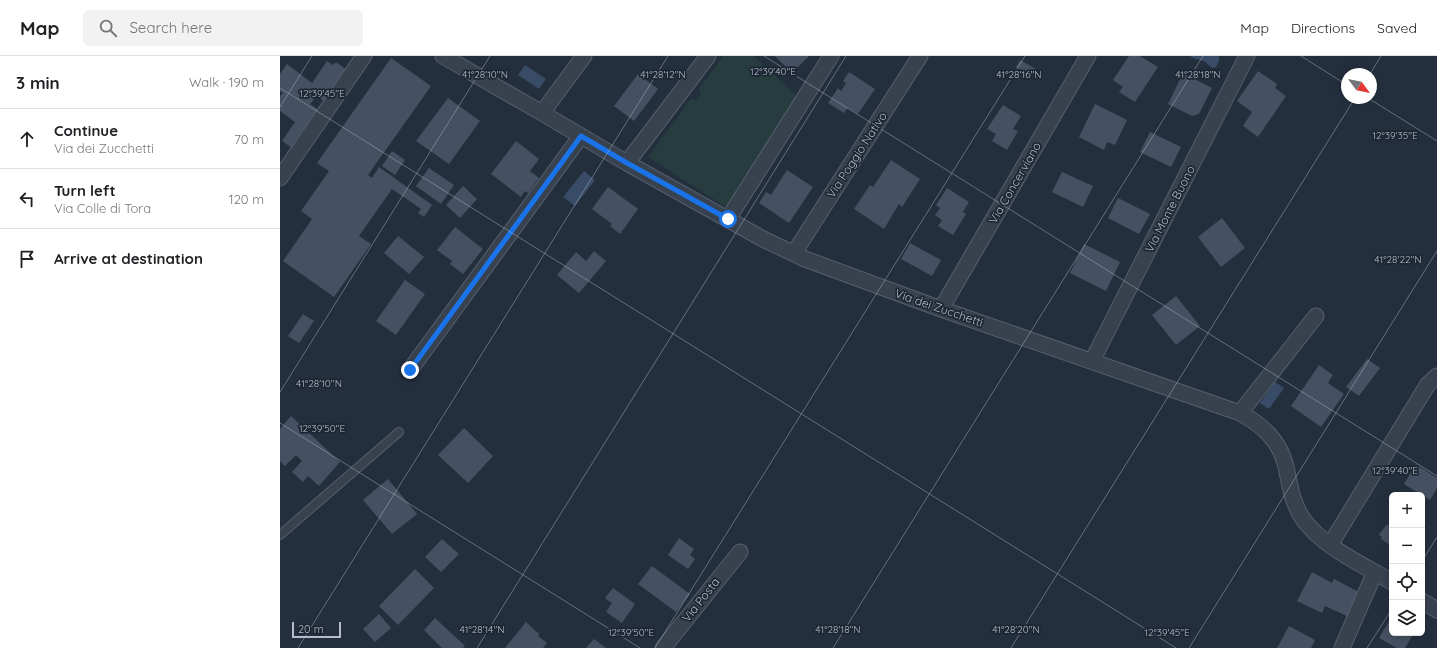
<!DOCTYPE html>
<meta charset="utf-8">
<style>
:root{--surface:#fff;--page:#f2f2f2;--text:#202124;--muted:#757577;--line:#e0e0e0}
body{margin:0;font-family:Quicksand,sans-serif;background:var(--page);color:var(--text)}
.controls{position:absolute;right:12px;bottom:12px;display:grid;overflow:hidden;border-radius:6px;box-shadow:0 2px 6px #0003}
.controls button{width:36px;height:36px;display:grid;place-items:center;padding:0;border:0;border-bottom:1px solid var(--line);background:var(--surface);color:var(--text);font:20px sans-serif}
.compass{position:absolute;left:1061px;top:12px;width:36px;height:36px;border-radius:50%;background:var(--surface);box-shadow:0 2px 6px #0003;rotate:122deg}
.scale{position:absolute;left:12px;bottom:10px;width:49px;box-sizing:border-box;padding-left:4px;border:2px solid #b4bcc9;border-top:0;font-size:11px;line-height:14px;white-space:nowrap;color:#b4bcc9;-webkit-text-stroke:3px #1d2633;paint-order:stroke}
.stop{position:absolute;width:12px;height:12px;margin:-9px;border:3px solid #1a73e8;border-radius:50%;background:#fff}
.stop.end{background:#1a73e8;border-color:#fff;box-shadow:0 1px 4px #0008}
.list{margin:0;padding:0;list-style:none}
h2{display:flex;justify-content:space-between;align-items:center;height:52px;margin:0;padding:0 16px;font-size:17px}
h2 small{font-size:13px;font-weight:400;color:var(--muted)}
.list li{display:grid;grid-template-columns:26px 1fr auto;gap:12px;align-items:center;box-sizing:border-box;height:60px;padding:0 16px;border-top:1px solid var(--line)}
.list b{display:block;font-size:15px;white-space:nowrap}
.list p{margin:0;font-size:13px;white-space:nowrap;color:var(--muted)}
.list em{font-size:13px;font-style:normal;color:var(--muted)}
.icon{flex:none;width:22px;height:22px;fill:none;stroke:currentColor;stroke-width:2;stroke-linecap:round;stroke-linejoin:round}
.map{position:relative;flex:none;width:1157px;height:592px;overflow:hidden}
header{display:flex;align-items:center;gap:24px;box-sizing:border-box;height:56px;padding:0 20px;background:var(--surface);border-bottom:1px solid var(--line)}
header strong{font-size:19px}
nav{display:flex;gap:22px;margin-inline-start:auto;font-size:14px}
.search{width:280px;height:36px;background:var(--page);display:flex;align-items:center;gap:10px;box-sizing:border-box;padding:0 14px;border-radius:6px;color:var(--muted);font-size:15px}
main{display:flex}
aside{flex:1;background:var(--surface)}
.map>svg:first-child{display:block}
.green{fill:#263c3f}
.water{fill:#394c67}
.building{fill:#455162}
.lines{fill:none;stroke-linecap:round;stroke-linejoin:round}
.lane-casing{stroke:#565f6c;stroke-width:10}
.street-casing{stroke:#565f6c;stroke-width:17}
.lane{stroke:#38414e;stroke-width:8}
.street{stroke:#38414e;stroke-width:15}
.route{stroke:#1a73e8;stroke-width:5}
.ticks{fill:none;stroke:#b4bcc9;stroke-width:1;stroke-opacity:0.45}
.labels{text-anchor:middle;stroke-width:3.5;stroke-linejoin:round;paint-order:stroke}
.street-label{font-size:12px;fill:#b4bcc9;stroke:#1d2633}
.ticks-label{font-size:10px;text-anchor:middle;fill:#b4bcc9;stroke:#1d2633;stroke-width:3.5;stroke-linejoin:round;paint-order:stroke}
</style>
<header>
<strong>Map</strong>
<div class="search"><svg class="icon" aria-label="search" viewBox="0 0 24 24"><circle cx="10" cy="10" r="6"/><path d="M15 15l6 6"/></svg>Search here</div>
<nav><a>Map</a><a>Directions</a><a>Saved</a></nav>
</header>
<main>
<aside>
<h2>3 min<small>Walk · 190 m</small></h2>
<ul class="list">
<li><svg class="icon" aria-label="ahead" viewBox="0 0 24 24"><path d="M12 20V5M6 11l6-6 6 6"/></svg><div><b>Continue</b><p>Via dei Zucchetti</p></div><em>70 m</em></li>
<li><svg class="icon" aria-label="left" viewBox="0 0 24 24"><path d="M17 20v-9H6M10 6l-5 5 5 5"/></svg><div><b>Turn left</b><p>Via Colle di Tora</p></div><em>120 m</em></li>
<li><svg class="icon" aria-label="arrive" viewBox="0 0 24 24"><path d="M6 21V4h12l-3 4 3 4H6"/></svg><div><b>Arrive at destination</b></div></li>
</ul>
</aside>
<div class="map">
<svg width="1157" height="592" viewBox="0 0 1157 592">
<rect width="100%" height="100%" fill="#242f3e"/>
<!-- green -->
<path class="green" d="M443,0H474L519,42L449,153L368,101L411,43L416,44L421,39L419,33Z"/>
<!-- water -->
<path class="water" d="M910,0H939V5L936,11L932,12L924,5L915,3Z
M245,9L266,23L259,33L238,19Z
M304,115L315,124L295,150L283,141Z
M995,326L1004,332L989,353L980,347Z"/>
<!-- building -->
<path class="building" d="M495,0H529L512,17Z
M849,0H860L878,11L855,46L839,36L843,31L833,24Z
M111,2L151,30L88,119L92,122L99,111L152,149L144,161L138,157L141,153L112,133L79,180L91,188L54,241L3,205L32,163L21,155L49,115L37,107Z
M740,4L756,13L752,20L736,11Z
M47,5L53,9L56,6L68,15L45,46L37,40L30,48L40,55L12,92L2,85L15,66L0,55V40L3,37L0,35V18L7,8L32,27Z
M978,15L997,28L995,32L1006,40L978,81L963,70L972,56L957,45Z
M569,16L595,33L578,58L568,52L564,57L548,47L558,32L561,35L566,27L563,25Z
M903,17L932,32L919,58L912,60L888,48Z
M358,18L378,33L354,65L334,50Z
M168,42L200,65L169,108L136,85Z
M815,48L847,64L835,89L827,86L824,94L799,81Z
M723,49L741,60L733,73L738,75L727,94L712,85L716,78L707,73Z
M870,76L901,91L891,111L860,96Z
M236,85L259,103L250,115L259,122L248,137L245,135L241,141L211,118Z
M112,95L125,104L115,119L102,110Z
M611,104L640,123L622,151L619,148L604,173L574,153L590,129L593,131Z
M149,112L174,129L161,148L136,130Z
M507,114L533,131L509,167L479,147L486,136L491,139Z
M782,116L813,130L803,151L772,136Z
M183,130L197,143L180,162L166,149Z
M328,131L358,153L340,178L330,170L332,168L312,153Z
M667,132L689,146L683,156L686,158L673,179L658,170L662,164L655,159L660,152L656,149Z
M838,142L870,158L859,178L828,162Z
M942,162L965,192L941,211L918,181Z
M175,171L203,193L183,218L170,208L172,205L157,194Z
M118,180L144,201L129,218L104,197Z
M630,187L661,204L652,220L621,203Z
M804,188L840,206L826,235L790,217Z
M314,195L326,205L299,237L277,219L296,196L306,205Z
M125,224L145,238L116,279L96,265Z
M896,240L920,270L896,289L872,259Z
M23,258L34,265L19,287L8,280Z
M1087,303L1100,312L1079,340L1066,331Z
M1039,309L1053,319L1048,327L1064,338L1041,371L1011,350Z
M11,360L60,406L39,430L28,420L23,426L12,416L22,405L16,399L5,410L0,405V373Z
M184,372L213,400L188,427L158,399Z
M1136,408L1157,422V432L1150,444L1124,428Z
M108,423L137,458L112,478L83,444Z
M1112,466V488H1111L1110,489L1101,483L1102,481L1099,479L1107,468L1109,470Z
M399,482L414,493L410,499L415,503L408,513L388,499Z
M162,483L179,498L161,516L145,501Z
M372,510L410,538L396,556L358,528Z
M135,513L154,532L118,569L99,550Z
M1032,516L1052,527L1054,523L1081,537L1069,561L1045,550L1042,557L1017,545Z
M333,532L355,548L342,567L326,556L332,547L325,542Z
M99,558L111,572L95,586L83,573Z
M1112,560V577H1134L1125,592H1117L1099,582Z
M155,562L185,590L183,592H162L144,574Z
M246,566L259,578L258,580L267,587L263,592H225Z
M1009,570L1035,584L1031,592H997Z
M314,583L326,592H306Z"/>
<g class="lines">
<!-- lane casing -->
<g class="lane-casing">
<path id="lane" d="M0,479L119,376"/>
</g>
<!-- street casing -->
<g class="street-casing">
<path id="street" d="M163,0L262,57L347,107L483,183L525,203L661,253L960,357C983,369 1000,385 1006,411C1010,429 1012,447 1023,463C1044,492 1082,508 1112,526
M262,57L304,0
M347,107L428,0
M0,122L84,0
M448,163L551,0
M514,197L640,0
M661,253L808,0
M812,305L967,0
M130,314L301,80
M960,357L1036,260
M1050,489L1148,328L1157,320
M1142,545L1157,554
M383,592L460,496
M1062,592L1095,516"/>
</g>
<!-- lane -->
<use href="#lane" class="lane"/>
<!-- street -->
<use href="#street" class="street"/>
</g>
<g class="lines">
<!-- route -->
<path class="route" d="M130,314L301,80L347,107L448,163"/>
</g>
<!-- ticks -->
<path class="ticks" d="M484,0L1157,420M1021,0L1067,29M1090,18L1101,0M0,32L896,592M1088,42L1157,85M0,51L32,0M0,336L210,0M0,367L360,592M1142,505L1157,481M18,592L388,0M197,592L566,0M375,592L745,0M553,592L923,0M731,592L1075,42M909,592L1157,195M1087,592L1112,553"/>
<g class="labels">
<!-- street labels -->
<g class="street-label">
<text transform="translate(577 99) rotate(-57)" y="4">Via Poggio Nativo</text>
<text transform="translate(735 127) rotate(-60)" y="4">Via Concerviano</text>
<text transform="translate(890 153) rotate(-63)" y="4">Via Monte Buono</text>
<text transform="translate(659 252) rotate(19)" y="4">Via dei Zucchetti</text>
<text transform="translate(421 544) rotate(-52)" y="4">Via Posta</text>
</g>
</g>
<g class="ticks-label">
<text x="493" y="19">12°39'40"E</text>
<text x="205" y="22">41°28'10"N</text>
<text x="383" y="22">41°28'12"N</text>
<text x="739" y="22">41°28'16"N</text>
<text x="918" y="22">41°28'18"N</text>
<text x="42" y="41">12°39'45"E</text>
<text x="1115" y="83">12°39'35"E</text>
<text x="1118" y="207">41°28'22"N</text>
<text x="39" y="331">41°28'10"N</text>
<text x="42" y="376">12°39'50"E</text>
<text x="1115" y="418">12°39'40"E</text>
<text x="202" y="577">41°28'14"N</text>
<text x="558" y="577">41°28'18"N</text>
<text x="736" y="577">41°28'20"N</text>
<text x="351" y="580">12°39'50"E</text>
<text x="887" y="580">12°39'45"E</text>
</g>
</svg>
<div class="controls">
<button>+</button>
<button>−</button>
<button><svg class="icon" aria-label="locate" viewBox="0 0 24 24"><circle cx="12" cy="12" r="6"/><path d="M12 2v4M12 18v4M2 12h4M18 12h4"/></svg></button>
<button><svg class="icon" aria-label="layers" viewBox="0 0 24 24"><path d="M12 4l9 5-9 5-9-5zM3 14l9 5 9-5"/></svg></button>
</div>
<svg class="compass" viewBox="-18 -18 36 36"><path d="M0-13l5 13h-10z" fill="#e53935"/><path d="M0 13l5-13h-10z" fill="#757577"/></svg>
<div class="scale">20 m</div>
<div class="stop" style="left:448px;top:163px"></div>
<div class="stop end" style="left:130px;top:314px"></div>
</div>
</main>
